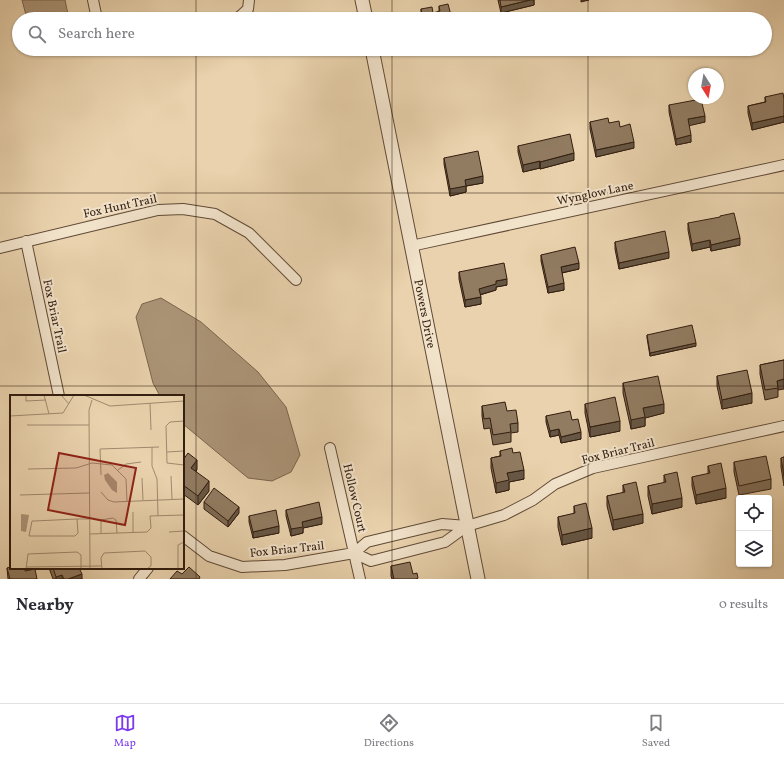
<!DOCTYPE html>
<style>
:root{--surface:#fff;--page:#f2f2f3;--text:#2b2b33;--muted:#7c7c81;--line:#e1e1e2;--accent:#7c3aed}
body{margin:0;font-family:Vollkorn,serif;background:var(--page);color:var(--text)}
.controls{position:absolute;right:12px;bottom:12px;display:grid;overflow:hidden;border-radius:4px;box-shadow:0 1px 3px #0004}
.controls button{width:36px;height:36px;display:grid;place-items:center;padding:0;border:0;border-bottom:1px solid var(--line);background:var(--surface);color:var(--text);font:20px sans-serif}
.compass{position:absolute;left:688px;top:68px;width:36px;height:36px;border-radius:50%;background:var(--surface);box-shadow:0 1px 3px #0004;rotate:169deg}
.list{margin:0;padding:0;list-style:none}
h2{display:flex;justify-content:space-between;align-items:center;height:52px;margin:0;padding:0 16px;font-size:17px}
h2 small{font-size:13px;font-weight:400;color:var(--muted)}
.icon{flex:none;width:22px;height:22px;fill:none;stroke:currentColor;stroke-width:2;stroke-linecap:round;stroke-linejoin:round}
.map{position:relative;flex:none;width:784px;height:579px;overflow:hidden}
.search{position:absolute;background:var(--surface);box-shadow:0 1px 3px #0004;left:12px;right:12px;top:12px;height:44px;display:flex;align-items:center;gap:10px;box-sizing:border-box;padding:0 14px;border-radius:22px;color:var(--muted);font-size:15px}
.sheet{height:124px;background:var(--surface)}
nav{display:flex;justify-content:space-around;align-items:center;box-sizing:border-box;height:56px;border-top:1px solid var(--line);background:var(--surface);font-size:11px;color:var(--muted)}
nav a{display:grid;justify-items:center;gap:2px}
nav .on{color:var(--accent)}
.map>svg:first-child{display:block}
.water{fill:#ab9477;stroke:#7b644d}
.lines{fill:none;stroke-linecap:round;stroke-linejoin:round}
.minor-casing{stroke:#604a36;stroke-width:12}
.tertiary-casing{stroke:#604a36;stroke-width:15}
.minor{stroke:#f1e2ca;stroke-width:10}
.tertiary{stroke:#f1e2ca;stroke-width:13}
.wall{fill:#7d6a53;stroke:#321d0f}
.shaded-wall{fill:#665644;stroke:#321d0f}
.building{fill:#917b61;stroke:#321d0f}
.grid{fill:none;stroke:#321d0f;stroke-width:1;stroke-opacity:0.55}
.labels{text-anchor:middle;stroke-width:4;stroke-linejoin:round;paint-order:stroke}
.street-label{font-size:12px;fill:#321d0f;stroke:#f1e2ca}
.inset-road{fill:none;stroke:#a08a6e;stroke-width:1}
.view{fill:#8f2418;fill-opacity:0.15;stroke:#8f2418;stroke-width:2}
.inset-edge{fill:none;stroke:#321d0f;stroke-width:2}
</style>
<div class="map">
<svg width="784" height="579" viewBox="0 0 784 579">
<rect width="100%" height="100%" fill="#e9d2ad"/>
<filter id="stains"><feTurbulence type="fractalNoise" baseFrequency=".005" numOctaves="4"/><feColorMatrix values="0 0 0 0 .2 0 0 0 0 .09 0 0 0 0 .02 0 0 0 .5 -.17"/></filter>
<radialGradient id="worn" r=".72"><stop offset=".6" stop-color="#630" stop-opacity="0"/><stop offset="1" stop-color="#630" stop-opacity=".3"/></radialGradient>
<!-- water -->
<path class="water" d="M22,0H65L69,19H27Z
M161,298L201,322L258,372L286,407L300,455L291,472L272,481L248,478L183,424V396H160L153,383L136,317L142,304Z"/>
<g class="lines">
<!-- minor casing -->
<g class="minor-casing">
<path id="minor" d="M93,0L97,19
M237,19L248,9L249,0
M26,241L59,396
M411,246L784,165
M0,248L158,210L183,209L215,214L249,233L296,280
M330,448L360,579
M183,536L209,556L242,567L285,565L354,553L371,561L445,542L467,526
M354,553L367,542L442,524L467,526L504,515L533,500L555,484L593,468L784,426
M139,579L148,568"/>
</g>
<!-- tertiary casing -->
<g class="tertiary-casing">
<g id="tertiary">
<path d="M362,0L366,19"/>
<path id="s1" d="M372,49L478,579"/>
</g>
</g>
<!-- minor -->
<use href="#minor" class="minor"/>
<!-- tertiary -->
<use href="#tertiary" class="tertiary"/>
</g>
<!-- wall -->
<path class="wall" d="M498,0H534V5L501,13Z
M439,6L452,19H421V9L433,13L439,12Z
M765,97L784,99V122L752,130L748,113V106L765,102Z
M669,105L705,122L689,125L691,142L676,145L669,112Z
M590,122L609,123L620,127L634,148L596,157L590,129Z
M518,146L574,160L540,169V168L523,172L518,152Z
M444,158L483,183L466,186V192L450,196L444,164Z
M688,223L740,245L711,251L710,247L692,251L688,230Z
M615,242L669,258L619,269L615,249Z
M541,255L579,269L562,273L564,290L548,293L541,261Z
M459,272L507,285L496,287V290L480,295L481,304L465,307L459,279Z
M647,335L696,346L650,356L647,338Z
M784,360L778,390V397L765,400L760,374V365Z
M717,376L752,403L722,409L717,386Z
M623,383L664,413L645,418V426L631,429L623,393Z
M585,404L620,431L590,437L585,413Z
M482,406L507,411L518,423V432L511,433V442L493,445L490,428L484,429L482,416Z
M546,416L572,420L581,439L561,443L559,435L550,437L546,422Z
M500,451L513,453L524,479L509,482V490L496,493L491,468V458L500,456Z
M784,457V486L781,467V458Z
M183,460L197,469L196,472L209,491L198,505L183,494Z
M734,462L771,479V489L739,495L734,472Z
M708,466L726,498L696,504L692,486V477L708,474Z
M664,475L682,507L652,514L648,496V486L664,483Z
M623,485L643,523L613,530L607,506V496L623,493Z
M204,502L239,513L228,527L204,509Z
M574,506L592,538L562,545L558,527V517L574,514Z
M286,510L322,524L303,528V533L291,536L286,516Z
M249,516L279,533L253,538L249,522Z
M391,566L413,574L418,579H392L391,576Z
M7,568L25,571L37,579H8Z
M49,568H79L82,579H53Z"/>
<!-- shaded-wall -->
<path class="shaded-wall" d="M530,0H534V5L501,13V7Z
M581,0H589L581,2Z
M705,116V122L688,126V119Z
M784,116V122L752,130V123Z
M691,135V142L676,145V139Z
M634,142V148L596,157V150Z
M574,153V160L540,169V162Z
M540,161V168L523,172V165Z
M483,176V183L466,186V192L450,196V189L465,180Z
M740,238V245L711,251V245Z
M710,240V247L692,251V244Z
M669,252V258L619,269V263Z
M579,263V269L561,273V267Z
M507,279V285L496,287V290L479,295V289L496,281Z
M564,283V290L548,293V287Z
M481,297V304L465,307V300Z
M696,343V346L650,356V353Z
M784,379V389L778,390L777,381Z
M752,393V403L722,409V400Z
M664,404V413L645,418V426L631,429V420L643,408Z
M620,421V431L590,437V427Z
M559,429V435L550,437V431Z
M581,432V439L561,443V437Z
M197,460V469L191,478V468Z
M524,470V479L509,482V490L496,493V483L507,473Z
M209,481V491L198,505V496Z
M726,488V498L696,504V495Z
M682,498V507L652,514V504Z
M239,507V513L228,527V521Z
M643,514V523L613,530V520Z
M322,517V524L303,528V533L291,536V529L302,522Z
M279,526V533L253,538V532Z
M592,528V538L562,545V535Z
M82,574V579H68Z
M62,575V579H56V577Z"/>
<!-- building -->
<path class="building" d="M500,0H530L501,7Z
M448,4L452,19H423L421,9L432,7L433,13L440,11L439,6Z
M783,93L784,99V116L752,123L748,106L766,102L765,97Z
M701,99L705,116L688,119L691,135L676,139L669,105Z
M608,118L609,123L619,121L620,127L630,124L634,142L596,150L590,122Z
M570,134L574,153L540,162V161L523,165L518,146Z
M478,151L483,176L465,180L466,186L450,189L444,158Z
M734,213L740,238L711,245L710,240L692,244L688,223L720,217V216Z
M665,231L669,252L619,263L615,242Z
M575,247L579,263L561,267L564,283L548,287L541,255Z
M504,263L507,279L496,281V284L479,289L481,297L465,300L459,272Z
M692,325L696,343L650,353L647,335Z
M784,360V379L777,381L778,388L765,390L760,365Z
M747,370L752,393L722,400L717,376Z
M658,376L664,404L643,408L645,417L631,420L623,383Z
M615,397L620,421L590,427L585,404Z
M505,402L507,411L516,410L518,423L510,424L511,432L493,435L490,418L484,419L482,406Z
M570,411L572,420L578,419L581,432L561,437L559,429L550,431L546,416Z
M512,448L513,453L520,452L524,470L507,473L509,480L496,483L491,458L501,456L500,451Z
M188,453L197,460L191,468L209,481L198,496L183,485V460Z
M766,456L771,479L739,486L734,462Z
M784,457V476L781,458Z
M721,463L726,488L696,495L692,477L710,473L708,466Z
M677,472L682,498L652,504L648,486L666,482L664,475Z
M636,482L643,514L613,520L607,496L625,492L623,485Z
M214,488L239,507L228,521L204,502Z
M319,502L322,517L302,522L303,527L291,529L286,510Z
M586,503L592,528L562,535L558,517L575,513L574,506Z
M276,510L279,526L253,532L249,516Z
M410,562L413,574L417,573L418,578L416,579H394L391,566Z
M11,567V568H25V571L35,569L37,579H10L7,568Z
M189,567L200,577L199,579H170L177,571L182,574Z
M53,568H79L82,574L68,579H64L62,575L56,577Z"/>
<!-- grid -->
<path class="grid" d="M196,0V19M392,0V19M588,0V19M196,49V579M392,49V579M588,49V579M0,193H784M0,386H784"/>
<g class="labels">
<!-- street labels -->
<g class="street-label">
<text transform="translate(595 193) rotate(-12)" y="4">Wynglow Lane</text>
<text transform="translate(120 206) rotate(-12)" y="4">Fox Hunt Trail</text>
<text dy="4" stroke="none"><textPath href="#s1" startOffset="270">Powers Drive</textPath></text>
<text transform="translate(55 316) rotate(78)" y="4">Fox Briar Trail</text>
<text transform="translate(618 451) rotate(-14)" y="4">Fox Briar Trail</text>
<text transform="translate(355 498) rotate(77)" y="4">Hollow Court</text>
<text transform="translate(287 549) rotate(-6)" y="4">Fox Briar Trail</text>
</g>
</g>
<!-- overview -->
<g transform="translate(10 395)">
<rect width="174" height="174" fill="#e9d2ad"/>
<path d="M98,78L107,87V98L102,95L95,85L94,80ZM11,119L19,120L16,137L11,136Z" fill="#ab9477"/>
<path class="inset-road" d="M16,0V6L36,5M34,0L39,19M51,0L59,9M74,0L100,11L174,6M140,8L141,35M0,21L53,18L64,0M160,27L156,31L157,68L174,70M160,27L174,26M17,30H79M142,52V71L147,84L148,121M157,57L174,56M18,74L66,73L82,68L102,70L116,84L117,106M108,75L116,69L131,67M91,80L90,54L149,52M161,81L162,104M132,83L133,105M91,97L98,105L104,107L174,104M10,100L79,98M67,124L68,138L65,141H19L22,126H24L67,124H80M123,137V117M159,137L174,136M91,138V125L103,123L106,125L107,138M80,139L137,137L141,133L140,121L174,120M16,172L91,171M16,174L18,159L67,157L71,160V174M80,174L79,15L82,5M92,174L91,163L94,158L135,156L141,162V171L137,174M168,174V150L174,147"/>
<path class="view" d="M49,58L126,73L115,130L38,115Z"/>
<rect width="174" height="174" class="inset-edge"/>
</g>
<rect width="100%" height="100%" filter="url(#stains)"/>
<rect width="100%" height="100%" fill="url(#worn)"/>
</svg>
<div class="controls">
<button><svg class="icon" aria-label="locate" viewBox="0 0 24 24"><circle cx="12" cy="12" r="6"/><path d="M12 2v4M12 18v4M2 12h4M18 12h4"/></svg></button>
<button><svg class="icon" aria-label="layers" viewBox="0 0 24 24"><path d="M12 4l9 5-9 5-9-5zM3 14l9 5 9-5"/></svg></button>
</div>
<svg class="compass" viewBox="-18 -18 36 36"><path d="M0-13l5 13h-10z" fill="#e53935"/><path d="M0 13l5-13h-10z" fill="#7c7c81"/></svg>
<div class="search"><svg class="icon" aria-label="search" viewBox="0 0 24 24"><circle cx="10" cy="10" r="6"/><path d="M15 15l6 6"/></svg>Search here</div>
</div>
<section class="sheet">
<h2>Nearby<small>0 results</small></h2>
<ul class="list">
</ul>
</section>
<nav>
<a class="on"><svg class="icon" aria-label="map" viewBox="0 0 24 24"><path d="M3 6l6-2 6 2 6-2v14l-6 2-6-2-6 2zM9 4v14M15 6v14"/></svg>Map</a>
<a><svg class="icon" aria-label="directions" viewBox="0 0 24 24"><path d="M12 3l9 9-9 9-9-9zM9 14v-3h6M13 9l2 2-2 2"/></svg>Directions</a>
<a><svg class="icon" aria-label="saved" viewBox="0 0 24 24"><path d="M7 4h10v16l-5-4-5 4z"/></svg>Saved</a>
</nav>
